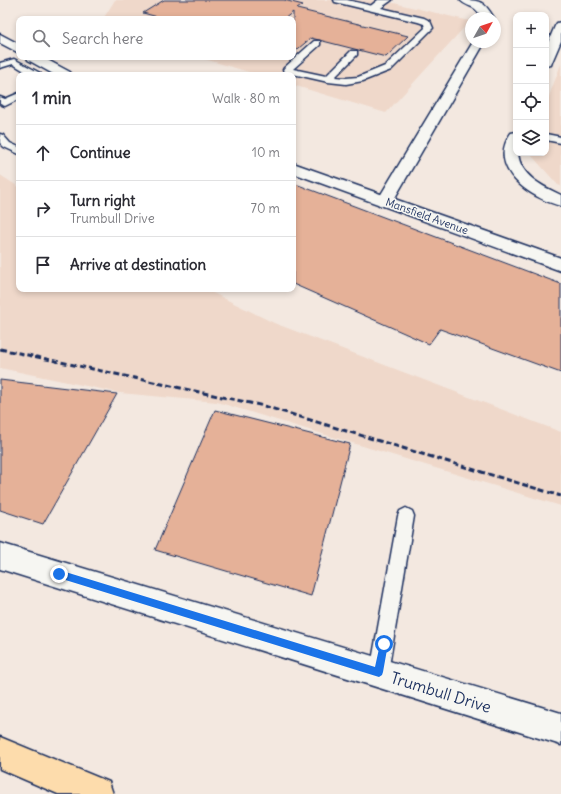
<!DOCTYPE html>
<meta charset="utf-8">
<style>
:root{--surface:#fff;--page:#f2f2f3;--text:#2b2b33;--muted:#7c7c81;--line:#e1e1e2}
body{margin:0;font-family:Delius,sans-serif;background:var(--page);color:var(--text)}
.controls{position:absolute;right:12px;top:12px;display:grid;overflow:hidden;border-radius:8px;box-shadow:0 2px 6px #0003}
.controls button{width:36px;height:36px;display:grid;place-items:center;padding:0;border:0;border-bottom:1px solid var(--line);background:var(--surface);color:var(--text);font:20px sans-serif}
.compass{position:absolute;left:465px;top:12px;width:36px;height:36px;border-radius:50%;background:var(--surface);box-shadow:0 2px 6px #0003;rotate:50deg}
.stop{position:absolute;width:12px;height:12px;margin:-9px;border:3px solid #1a73e8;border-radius:50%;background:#fff}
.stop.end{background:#1a73e8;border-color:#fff;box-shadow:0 1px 4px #0008}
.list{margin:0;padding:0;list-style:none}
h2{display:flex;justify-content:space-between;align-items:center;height:52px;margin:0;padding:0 16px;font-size:17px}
h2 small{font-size:13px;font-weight:400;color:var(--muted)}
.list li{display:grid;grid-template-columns:26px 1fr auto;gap:12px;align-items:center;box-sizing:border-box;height:56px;padding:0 16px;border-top:1px solid var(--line)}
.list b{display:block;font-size:15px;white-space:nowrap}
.list p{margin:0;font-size:13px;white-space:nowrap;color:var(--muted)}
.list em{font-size:13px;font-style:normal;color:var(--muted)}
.icon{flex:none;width:22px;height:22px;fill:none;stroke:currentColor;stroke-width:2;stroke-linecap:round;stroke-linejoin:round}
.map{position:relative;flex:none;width:561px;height:794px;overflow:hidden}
.search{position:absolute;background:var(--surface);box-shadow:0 2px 6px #0003;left:16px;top:16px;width:280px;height:44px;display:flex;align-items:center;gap:10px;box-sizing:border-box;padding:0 14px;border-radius:8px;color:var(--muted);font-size:15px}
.panel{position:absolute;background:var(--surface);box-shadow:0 2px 6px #0003;left:16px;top:72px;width:280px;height:220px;border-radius:8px}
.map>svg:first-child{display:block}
.built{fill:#efd8ca}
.building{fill:#e5b198;stroke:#1b2f5e}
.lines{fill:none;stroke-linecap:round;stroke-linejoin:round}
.lane-casing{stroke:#1b2f5e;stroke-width:3}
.street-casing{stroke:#1b2f5e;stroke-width:3}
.secondary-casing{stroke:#1b2f5e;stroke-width:3}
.highway-casing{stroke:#1b2f5e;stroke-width:3}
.lane{fill:#f6f6f2;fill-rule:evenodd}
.street{fill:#f6f6f2;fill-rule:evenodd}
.secondary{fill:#f6f6f2;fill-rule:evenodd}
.highway{fill:#fddcac;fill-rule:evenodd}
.rail{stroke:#1b2f5e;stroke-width:3;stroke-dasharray:6 3;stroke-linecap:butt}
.route{fill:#1a73e8}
.labels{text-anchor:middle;stroke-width:3;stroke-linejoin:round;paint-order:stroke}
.far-street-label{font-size:11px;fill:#1b2f5e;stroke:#f6f6f2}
.near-street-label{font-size:16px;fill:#1b2f5e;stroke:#f6f6f2}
</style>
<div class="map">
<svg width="561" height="794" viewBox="0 0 561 794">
<rect width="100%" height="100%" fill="#f3e8e0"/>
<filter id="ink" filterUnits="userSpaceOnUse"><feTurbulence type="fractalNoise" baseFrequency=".025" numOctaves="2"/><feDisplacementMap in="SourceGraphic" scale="8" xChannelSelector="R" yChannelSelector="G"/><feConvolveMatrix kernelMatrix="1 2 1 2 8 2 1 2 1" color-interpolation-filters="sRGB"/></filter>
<g filter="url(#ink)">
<!-- built -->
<path class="built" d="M115,0H381L470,21L386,113L293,85V75H259L198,57H293V19H103Z
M561,64V186L558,185L532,156L533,153H546V104Z
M0,175L19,187V289H205L274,323L561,432V506L217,402L120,393L0,368Z"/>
<!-- building -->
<path class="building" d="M164,0H284L303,5L297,9L408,36L386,57L311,38L293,53V12L284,19H165L143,13Z
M293,183L561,284V373L440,329L429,344L293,284Z
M0,380L117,394L43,524L0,510Z
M215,410L350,444L311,596L155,550Z"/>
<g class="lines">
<!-- lane casing -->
<g class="lane-casing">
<path id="lane" d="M334,0H347L424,18L430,21L433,28L391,70L363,81L346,84L328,82L284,72L283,70L284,68L314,41H320V45L293,69L326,76L351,51H357V55L335,77L346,78L358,77L385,66L425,28L424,24L418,22L335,2Z
M14,59L40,73L41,75H31L13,64L0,68V63Z
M19,93V99L5,106L0,104V97L5,99Z
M0,134L3,135L10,143L19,147V154L4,147L0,143Z
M546,134L561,137V143L546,140Z
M406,508L412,511L414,516L388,672L386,679L379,681L372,679L370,672L398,516L400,511Z"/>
</g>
<!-- street casing -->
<g class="street-casing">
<path id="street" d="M378,0H392L378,10H370L368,8Z
M460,0C480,0 484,1 494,18H482C474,3 469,9 460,0Z
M561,22V41L552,62L551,65L546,66V47L555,26L557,23Z
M473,42H485L393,201L391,205L385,206L379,205L377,201Z
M516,132V153H518C520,176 542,186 561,195V206C530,198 486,168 511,133Z
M0,543L561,713V745L0,569Z"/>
</g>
<!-- secondary casing -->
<g class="secondary-casing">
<path id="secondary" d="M0,34L19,44V53L0,43Z
M27,57H42L70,72L72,75H55L28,60Z
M293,163L561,258V271L293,173Z"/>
</g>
<!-- highway casing -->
<g class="highway-casing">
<path id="highway" d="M0,737L109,782L113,794H58L0,769Z"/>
</g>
<!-- lane -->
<use href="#lane" class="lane"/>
<!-- street -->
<use href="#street" class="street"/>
<!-- secondary -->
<use href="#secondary" class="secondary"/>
<!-- highway -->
<use href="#highway" class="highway"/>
<!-- rail -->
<path class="rail" d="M0,349L264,406L561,496"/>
</g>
</g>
<!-- route -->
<path class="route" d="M59,570L375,667L380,644L381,641L384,640L387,641L388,644L383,672L382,675L379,677L59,578L55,574Z"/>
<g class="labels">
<!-- far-street labels -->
<g class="far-street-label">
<text transform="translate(427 216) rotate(20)" y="4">Mansfield Avenue</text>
</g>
<!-- near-street labels -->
<g class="near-street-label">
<text transform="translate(441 692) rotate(17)" y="6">Trumbull Drive</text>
</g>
</g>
</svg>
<div class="controls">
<button>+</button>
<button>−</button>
<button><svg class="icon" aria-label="locate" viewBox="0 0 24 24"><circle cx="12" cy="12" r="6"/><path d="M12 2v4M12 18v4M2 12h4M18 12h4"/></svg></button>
<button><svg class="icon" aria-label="layers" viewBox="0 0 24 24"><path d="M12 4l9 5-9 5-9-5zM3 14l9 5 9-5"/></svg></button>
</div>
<svg class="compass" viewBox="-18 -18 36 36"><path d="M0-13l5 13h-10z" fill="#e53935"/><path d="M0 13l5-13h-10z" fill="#7c7c81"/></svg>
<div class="stop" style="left:384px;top:644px"></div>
<div class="stop end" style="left:59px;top:574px"></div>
<div class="search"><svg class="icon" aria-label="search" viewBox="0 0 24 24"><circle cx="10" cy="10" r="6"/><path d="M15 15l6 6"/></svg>Search here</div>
<section class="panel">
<h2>1 min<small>Walk · 80 m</small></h2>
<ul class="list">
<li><svg class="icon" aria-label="ahead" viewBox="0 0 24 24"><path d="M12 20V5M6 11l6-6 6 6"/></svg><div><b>Continue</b></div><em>10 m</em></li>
<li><svg class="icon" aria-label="right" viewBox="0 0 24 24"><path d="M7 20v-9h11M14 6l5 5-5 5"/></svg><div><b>Turn right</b><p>Trumbull Drive</p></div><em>70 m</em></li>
<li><svg class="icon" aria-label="arrive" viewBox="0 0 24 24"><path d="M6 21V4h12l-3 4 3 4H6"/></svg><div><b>Arrive at destination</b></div></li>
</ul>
</section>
</div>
